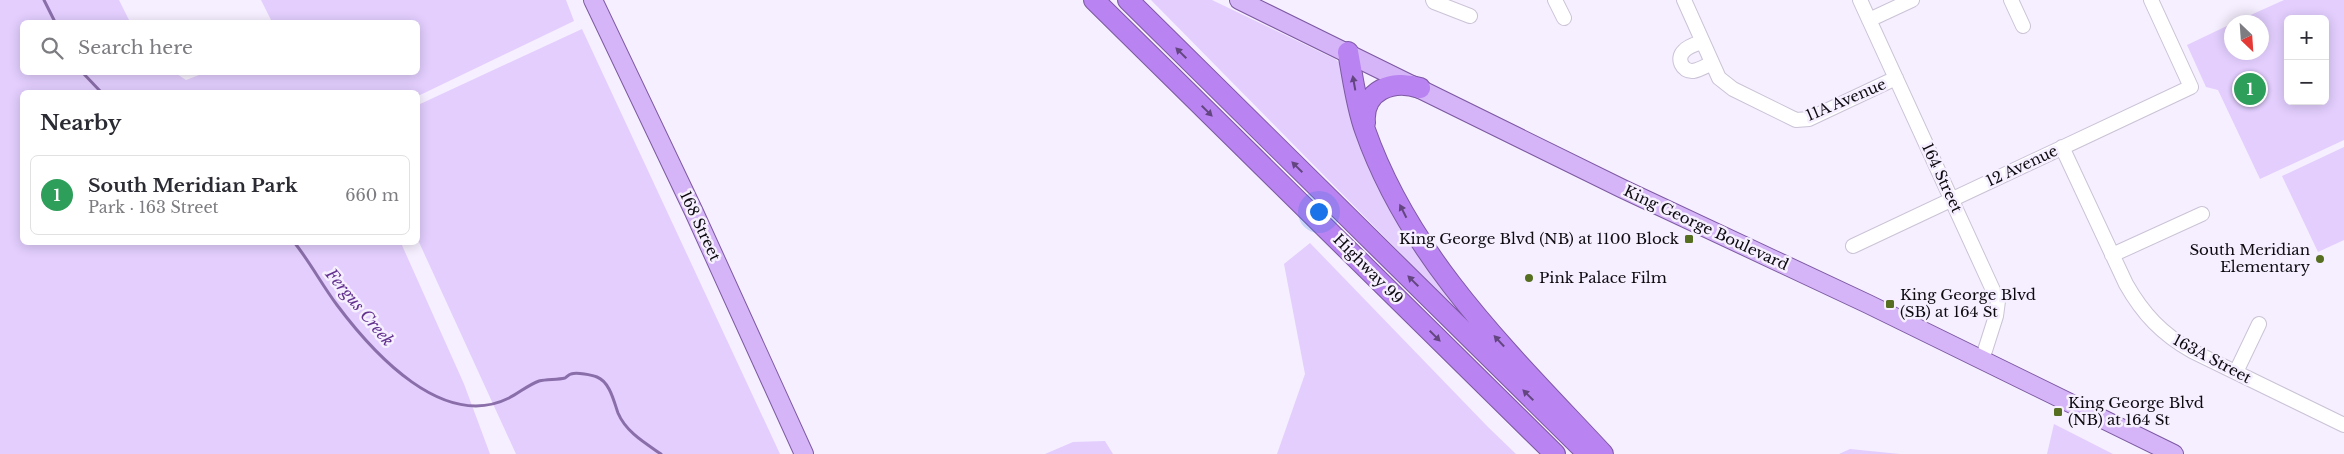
<!DOCTYPE html>
<meta charset="utf-8">
<style>
:root{--surface:#fff;--page:#f7f7f7;--text:#2b2b33;--muted:#7c7c81;--line:#e1e1e2;--accent:#556e20}
body{margin:0;font-family:"Libre Baskerville",serif;background:var(--page);color:var(--text)}
.controls{position:absolute;right:15px;top:15px;display:grid;overflow:hidden;border-radius:8px;box-shadow:0 2px 12px #0003}
.controls button{width:45px;height:45px;display:grid;place-items:center;padding:0;border:0;border-bottom:1px solid var(--line);background:var(--surface);color:var(--text);font:25px sans-serif}
.compass{position:absolute;left:2224px;top:15px;width:45px;height:45px;border-radius:50%;background:var(--surface);box-shadow:0 2px 12px #0003;rotate:155deg}
.you{position:absolute;left:1318px;top:211px;width:18px;height:18px;margin:-12px;border:4px solid #fff;border-radius:50%;background:#1a73e8;box-shadow:0 0 0 8px #1a73e833}
.badge{display:grid;place-items:center;width:32px;height:32px;border-radius:50%;background:var(--accent);color:#fff;font-size:16px;font-weight:700}
.pin{position:absolute;translate:-50% -50%;border:2px solid #fff;box-shadow:0 1px 5px #0006}
.list{margin:0;padding:0;list-style:none}
h2{display:flex;justify-content:space-between;align-items:center;height:65px;margin:0;padding:0 20px;font-size:21px}
h2 small{font-size:16px;font-weight:400;color:var(--muted)}
.list li{display:grid;grid-template-columns:32px 1fr auto;gap:15px;align-items:center;box-sizing:border-box;height:80px;margin:0 10px 10px;padding:0 10px;border:1px solid var(--line);border-radius:8px}
.list b{display:block;font-size:19px;white-space:nowrap}
.list p{margin:0;font-size:16px;white-space:nowrap;color:var(--muted)}
.list em{font-size:16px;font-style:normal;color:var(--muted)}
.icon{flex:none;width:28px;height:28px;fill:none;stroke:currentColor;stroke-width:2;stroke-linecap:round;stroke-linejoin:round}
.map{position:relative;flex:none;width:2344px;height:454px;overflow:hidden}
.search{position:absolute;background:var(--surface);box-shadow:0 2px 12px #0003;left:20px;top:20px;width:400px;height:55px;display:flex;align-items:center;gap:12px;box-sizing:border-box;padding:0 18px;border-radius:8px;color:var(--muted);font-size:19px}
.panel{position:absolute;background:var(--surface);box-shadow:0 2px 12px #0003;left:20px;top:90px;width:400px;height:155px;border-radius:8px}
.map>svg:first-child{display:block}
.green{fill:#e3cefe;fill-rule:evenodd}
.lines{fill:none;stroke-linecap:round;stroke-linejoin:round}
.stream{stroke:#8a6ea9;stroke-width:3}
.minor-casing{stroke:#cbc3d6;stroke-width:16}
.major-casing{stroke:#7d59a2;stroke-width:20}
.highway-casing{stroke:#7d59a2;stroke-width:22}
.minor{stroke:#fff;stroke-width:14}
.major{stroke:#d5b5f7;stroke-width:18}
.highway{stroke:#b983f1;stroke-width:20}
.oneway{fill:#634680}
.poi-dot{fill:#556e20;stroke:#f6efff;stroke-width:2}
.labels{text-anchor:middle;stroke-width:5;stroke-linejoin:round;paint-order:stroke}
.street-label{font-size:15px;fill:#0d0a10;stroke:#f6efff}
.poi-label{font-size:15px;fill:#0d0a10;stroke:#f6efff;text-anchor:start}
.water-label{font-size:16px;font-style:italic;fill:#63328f;stroke:#f6efff}
</style>
<div class="map">
<svg width="2344" height="454" viewBox="0 0 2344 454">
<rect width="100%" height="100%" fill="#f6efff"/>
<!-- green -->
<path class="green" d="M0,0H119L130,22H22V72H174L186,80L207,72H418V22H272L261,0H566L574,21L418,96V92H22V242L401,243L464,384L490,454H0Z
M1151,0H1212L1335,59L1342,65L1418,252L1434,278L1498,352Z
M2284,0H2344V140L2260,179L2218,90L2206,87L2187,45L2231,24L2232,52H2262V22H2235ZM2288,19H2325V101H2288Z
M582,29L780,454H516L418,240V105Z
M2344,147V240L2318,252L2282,176Z
M1310,243L1488,427L1516,454H1277L1305,374L1284,264Z
M2054,424L2113,454H2047Z
M1105,441L1113,454H1045L1073,442Z
M1850,449L1900,454H1839Z"/>
<g class="lines">
<!-- stream -->
<path class="stream" d="M44,0L55,22
M82,72L101,92
M294,242C310,262 322,285 337,305C373,353 443,431 509,398C519,393 528,385 539,381C547,379 557,380 565,378C567,377 569,374 571,374C577,372 592,375 597,377C610,382 614,402 618,413C626,432 645,443 661,454"/>
<!-- minor casing -->
<g class="minor-casing">
<path id="minor" d="M1433,0L1434,2L1470,16
M1555,0L1564,18
M1684,0L1719,78L1733,89L1796,120L1809,119L1896,78
M1860,0L1998,301L1996,316L1982,360
M2011,0L2023,26
M1869,20L1912,0
M1702,42C1696,44 1688,46 1684,51C1676,58 1682,72 1693,71C1699,70 1706,66 1712,63
M2062,147L2126,284C2143,314 2162,334 2192,351L2344,425
M1853,246L2191,87L2151,0
M2112,255L2202,214
M2236,372L2259,324"/>
</g>
<!-- major casing -->
<g class="major-casing">
<path id="major" d="M593,0L694,212L804,454
M1239,0L1623,189L1868,304L2174,454"/>
</g>
<!-- highway casing -->
<g class="highway-casing">
<path id="highway" d="M1094,0L1555,454
M1128,0L1588,454
M1348,52C1353,78 1356,105 1365,130C1411,261 1511,355 1603,454
M1365,123C1362,90 1393,79 1420,88"/>
</g>
<!-- minor -->
<use href="#minor" class="minor"/>
<!-- major -->
<use href="#major" class="major"/>
<!-- highway -->
<use href="#highway" class="highway"/>
</g>
<!-- one-way arrows -->
<defs><path id="oneway-solid" d="M-6-.8H1V-3.2L6.5 0L1 3.2V.8H-6Z" transform="scale(1.25)"/></defs>
<g class="oneway">
<use href="#oneway-solid" transform="translate(1181 53) rotate(-135)"/>
<use href="#oneway-solid" transform="translate(1354 83) rotate(-100)"/>
<use href="#oneway-solid" transform="translate(1207 111) rotate(45)"/>
<use href="#oneway-solid" transform="translate(1297 167) rotate(-135)"/>
<use href="#oneway-solid" transform="translate(1403 211) rotate(-117)"/>
<use href="#oneway-solid" transform="translate(1413 281) rotate(-135)"/>
<use href="#oneway-solid" transform="translate(1435 336) rotate(45)"/>
<use href="#oneway-solid" transform="translate(1499 341) rotate(-133)"/>
<use href="#oneway-solid" transform="translate(1528 395) rotate(-135)"/>
</g>
<!-- markers -->
<g class="poi-dot">
<rect x="1684" y="234" width="10" height="10" rx="2.5"/>
<circle cx="2320" cy="259" r="5"/>
<circle cx="1529" cy="278" r="5"/>
<rect x="1885" y="299" width="10" height="10" rx="2.5"/>
<rect x="2053" y="407" width="10" height="10" rx="2.5"/>
</g>
<g class="labels">
<!-- street labels -->
<g class="street-label">
<text transform="translate(1846 100) rotate(-23)" y="5">11A Avenue</text>
<text transform="translate(2022 166) rotate(-25)" y="5">12 Avenue</text>
<text transform="translate(1942 178) rotate(65)" y="5">164 Street</text>
<text transform="translate(700 226) rotate(65)" y="5">168 Street</text>
<text transform="translate(1706 228) rotate(25)" y="5">King George Boulevard</text>
<text transform="translate(1368 269) rotate(45)" y="5">Highway 99</text>
<text transform="translate(2212 359) rotate(28)" y="5">163A Street</text>
</g>
<!-- poi labels -->
<g class="poi-label">
<text x="1679" y="244" text-anchor="end">King George Blvd (NB) at 1100 Block</text>
<text x="2310" y="255" text-anchor="end">South Meridian<tspan x="2310" dy="17">Elementary</tspan></text>
<text x="1539" y="283">Pink Palace Film</text>
<text x="1900" y="300">King George Blvd<tspan x="1900" dy="17">(SB) at 164 St</tspan></text>
<text x="2068" y="408">King George Blvd<tspan x="2068" dy="17">(NB) at 164 St</tspan></text>
</g>
<!-- water labels -->
<g class="water-label">
<text transform="translate(360 307) rotate(50)" y="6">Fergus Creek</text>
</g>
</g>
</svg>
<div class="controls">
<button>+</button>
<button>−</button>
</div>
<svg class="compass" viewBox="-18 -18 36 36"><path d="M0-13l5 13h-10z" fill="#e53935"/><path d="M0 13l5-13h-10z" fill="#7c7c81"/></svg>
<div class="you"></div>
<div class="pin badge" style="left:2250px;top:89px;background:#2e9e5b">1</div>
<div class="search"><svg class="icon" aria-label="search" viewBox="0 0 24 24"><circle cx="10" cy="10" r="6"/><path d="M15 15l6 6"/></svg>Search here</div>
<section class="panel">
<h2>Nearby<small></small></h2>
<ul class="list">
<li><span class="badge" style="background:#2e9e5b">1</span><div><b>South Meridian Park</b><p>Park · 163 Street</p></div><em>660 m</em></li>
</ul>
</section>
</div>
